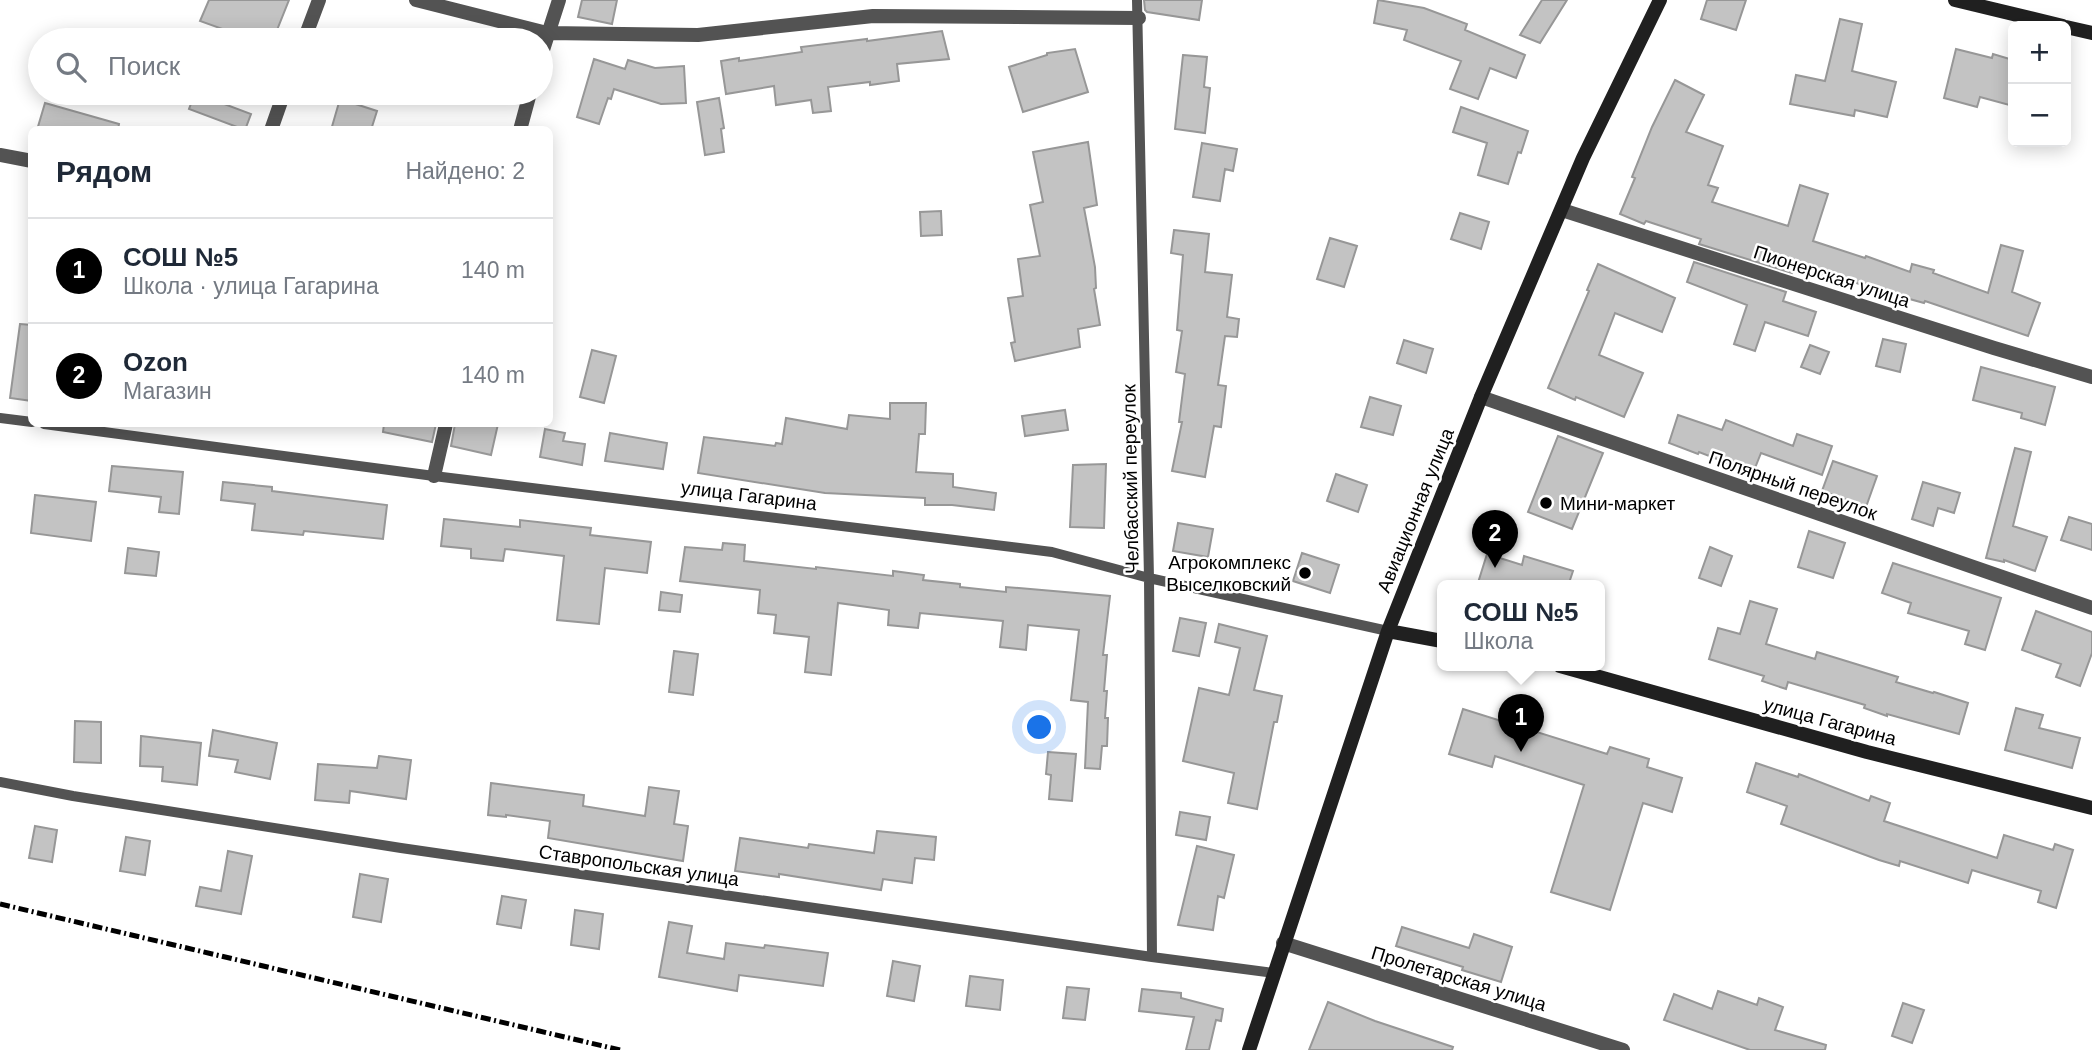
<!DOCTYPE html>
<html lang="ru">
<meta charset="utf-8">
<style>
:root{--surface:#fff;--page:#f6f6f7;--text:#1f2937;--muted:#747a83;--line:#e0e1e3;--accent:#000}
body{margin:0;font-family:Helvetica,sans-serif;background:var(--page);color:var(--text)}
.controls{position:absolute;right:21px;top:21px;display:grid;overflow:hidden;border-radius:10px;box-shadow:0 4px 18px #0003}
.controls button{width:63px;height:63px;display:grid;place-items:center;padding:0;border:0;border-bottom:2px solid var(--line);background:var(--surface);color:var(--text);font:35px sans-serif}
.you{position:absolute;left:1040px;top:728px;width:24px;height:24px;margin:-18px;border:5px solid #fff;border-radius:50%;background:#1a73e8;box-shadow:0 0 0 10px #1a73e833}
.badge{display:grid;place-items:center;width:46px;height:46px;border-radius:50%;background:var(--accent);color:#fff;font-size:23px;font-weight:700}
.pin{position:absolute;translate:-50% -58px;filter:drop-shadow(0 2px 4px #0008)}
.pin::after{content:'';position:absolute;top:37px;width:24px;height:21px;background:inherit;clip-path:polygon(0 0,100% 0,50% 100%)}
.popup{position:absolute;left:1437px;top:580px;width:168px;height:91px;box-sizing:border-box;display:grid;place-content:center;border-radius:10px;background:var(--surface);filter:drop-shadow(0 2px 5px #0005);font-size:23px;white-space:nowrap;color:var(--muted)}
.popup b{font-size:26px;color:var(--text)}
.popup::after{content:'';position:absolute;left:50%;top:100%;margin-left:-14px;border:14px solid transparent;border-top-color:var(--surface)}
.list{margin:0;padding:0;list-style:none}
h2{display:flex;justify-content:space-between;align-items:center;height:91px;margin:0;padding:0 28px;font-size:30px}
h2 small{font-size:23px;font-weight:400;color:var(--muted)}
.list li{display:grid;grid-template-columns:46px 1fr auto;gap:21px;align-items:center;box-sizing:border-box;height:105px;padding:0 28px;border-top:2px solid var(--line)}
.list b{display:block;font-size:26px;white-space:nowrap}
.list p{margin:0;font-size:23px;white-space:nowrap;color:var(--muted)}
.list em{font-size:23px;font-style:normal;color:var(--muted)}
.icon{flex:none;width:38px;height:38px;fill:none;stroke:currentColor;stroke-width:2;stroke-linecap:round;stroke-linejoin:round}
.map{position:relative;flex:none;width:2092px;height:1050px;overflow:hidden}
.search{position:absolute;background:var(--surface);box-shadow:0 4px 18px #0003;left:28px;top:28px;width:525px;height:77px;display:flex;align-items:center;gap:18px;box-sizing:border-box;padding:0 24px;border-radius:38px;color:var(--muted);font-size:26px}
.panel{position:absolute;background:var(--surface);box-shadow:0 4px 18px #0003;left:28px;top:126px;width:525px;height:301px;border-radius:10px}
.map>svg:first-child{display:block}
.building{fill:#c3c3c3;stroke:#979797;stroke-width:2}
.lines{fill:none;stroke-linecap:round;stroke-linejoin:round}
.lane{stroke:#535353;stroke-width:10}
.street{stroke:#535353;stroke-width:14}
.secondary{stroke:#202020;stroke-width:14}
.rail{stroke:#000;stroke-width:5;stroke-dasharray:10 3.5 2 3.5;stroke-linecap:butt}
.poi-dot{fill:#000;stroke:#fff;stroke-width:2.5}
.labels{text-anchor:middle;stroke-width:5;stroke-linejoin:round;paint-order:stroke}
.street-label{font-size:19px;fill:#000;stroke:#fff}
.poi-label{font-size:19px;fill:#000;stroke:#fff;text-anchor:start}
</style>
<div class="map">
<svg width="2092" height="1050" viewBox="0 0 2092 1050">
<rect width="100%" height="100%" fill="#fff"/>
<!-- building -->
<path class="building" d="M209,0H289L273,40H228L231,32L200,21Z
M582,0H617L612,24L578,17Z
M1144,0H1202L1199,20L1147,12L1145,10Z
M1378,0L1424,8L1467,24L1465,30L1525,55L1516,78L1490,68L1478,99L1450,89L1461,61L1404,40L1407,30L1374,23Z
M1542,0H1567L1540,43L1520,35Z
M1707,0H1746L1736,30L1701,19Z
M1840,19L1862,24L1852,71L1896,82L1887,117L1855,110L1854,116L1790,104L1796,75L1825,81Z
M942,31L949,59L897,64L899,81L870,85V82L828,87L831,111L813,113L811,100L776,105L774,86L726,94L721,61L739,58V61L802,52L801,47L867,39V41Z
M1075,49L1088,92L1023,112L1009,67L1047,55V53Z
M1956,49L1992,58L1993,54L2013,60V106L1980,97L1977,107L1944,98Z
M1183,55L1207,57L1204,87L1210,88L1205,133L1175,129Z
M594,59L625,69L628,60L655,68L684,66L686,103L661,104L614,89L611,99L608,98L599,124L577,117Z
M1675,80L1704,95L1686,132L1723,146L1708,185L1718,188L1712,202L1788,226L1800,185L1828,194L1813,241L1865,258L1866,256L1910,272L1912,264L1934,270L1933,273L1988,293L2001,245L2023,251L2012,292L2040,303L2028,336L1925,301L1924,303L1877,290L1833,275L1832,279L1794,266L1792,273L1699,244L1701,239L1646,221L1644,224L1620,214L1635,178L1632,177L1652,127Z
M195,93L251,114L245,130L189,109Z
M719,98L724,128L721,129L724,152L705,155L697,102Z
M340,99L377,111L371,130H331Z
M45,103L119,124L118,130H37Z
M1461,107L1528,131L1521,153L1518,152L1508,184L1478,175L1487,143L1453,132Z
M1088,142L1097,205L1084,208L1095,267L1096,288L1094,289L1100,325L1078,329L1080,347L1015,361L1011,343L1015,342L1008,298L1023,296L1018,259L1040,256L1030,205L1043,202L1033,152Z
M1202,143L1237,149L1233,171L1225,169L1220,201L1193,197Z
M941,211L942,235L921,236L920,212Z
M1460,213L1489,222L1481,249L1451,239Z
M1174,230L1209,234L1205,272L1232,275L1227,317L1239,319L1237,337L1225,336L1218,385L1226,386L1221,427L1214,426L1205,477L1172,471L1182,422H1179L1185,374L1176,372L1182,331L1177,330L1183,255L1171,253Z
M1330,238L1357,246L1344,287L1317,279Z
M1694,262L1786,292L1783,301L1816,312L1808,336L1765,322L1755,351L1734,344L1747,305L1687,282Z
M1598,264L1675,298L1662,332L1615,313L1599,355L1643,373L1624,417L1576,397L1575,400L1548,388L1589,291L1587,290Z
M20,324L32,325V401L10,398Z
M1883,339L1906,344L1900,372L1876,366Z
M1404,340L1433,349L1426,373L1397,363Z
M1810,345L1829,352L1820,374L1801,367Z
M592,350L616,356L604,403L580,397Z
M1981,367L2055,387L2045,425L2021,418L2022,413L1973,400Z
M1370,397L1401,406L1393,435L1361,427Z
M890,403H926L925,434H919L916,472L953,474V487L996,493L994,510L952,505H925V498L825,493L698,473L704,437L775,446L776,443L782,444L786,418L847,429L849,415L890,419Z
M1065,410L1068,430L1025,436L1022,416Z
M1678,415L1722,430L1726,420L1793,446L1797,434L1832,446L1822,475L1761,453L1753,473L1699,452L1698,454L1669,443Z
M384,424H436L432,442L383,432Z
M455,424H498L491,455L451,446Z
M545,429L565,433L563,441L585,444L582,465L540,457Z
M610,433L667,443L663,469L605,461Z
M1558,436L1603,453L1572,529L1528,512Z
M2015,448L2031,452L2013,526L2047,537L2035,571L2004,560V562L1986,558Z
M1833,461L1877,476L1866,507L1822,491Z
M1106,464L1104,528L1070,527L1073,465Z
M112,466L183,472L179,514L159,512L161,497L109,491Z
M1336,474L1367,485L1358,512L1327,501Z
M223,482L272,487V491L387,505L383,539L304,531L303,535L252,530L255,504L221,500Z
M1923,482L1960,493L1954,513L1938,508L1933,526L1912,519Z
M35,495L96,502L91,541L31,533Z
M2069,517L2092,524V550L2061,540Z
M444,519L520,527V520L591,528L590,535L651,542L647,573L605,568L599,624L557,620L564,556L505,549L503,561L471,558V549L441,546Z
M1178,523L1213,529L1208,557L1173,551Z
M1809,531L1845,543L1833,578L1798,567Z
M723,543L745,545L744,561L816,569V567L893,576V571L924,575L923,580L960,584V587L1006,592V587L1110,596L1103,655H1107L1104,691H1107L1105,718H1108L1107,746H1102L1100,769L1085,768L1088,702L1071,700L1079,630L1028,625L1026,650L1000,647L1003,621L920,613L918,628L888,625L889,610L838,603L831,675L805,672L809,637L774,633L776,615L758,613L760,590L680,581L685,547L722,550Z
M1710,547L1732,556L1721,586L1699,578Z
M128,548L159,552L156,576L125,573Z
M1302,553L1339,565L1330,593L1293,581Z
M1487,554L1522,565L1524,556L1573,571L1568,586H1477Z
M1893,563L2001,598L1985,650L1965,644L1969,631L1908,613L1911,603L1882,593Z
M661,592L682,595L680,612L659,610Z
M1750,601L1777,609L1766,644L1815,659L1817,652L1898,677L1896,682L1933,693L1934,692L1968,703L1959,734L1887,714V716L1864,708L1865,705L1788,682L1786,689L1762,681L1764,676L1709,659L1718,628L1740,634Z
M2036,611L2092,632V653L2080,686L2056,677L2061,664L2022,650Z
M1180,618L1206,623L1199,656L1173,651Z
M1219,624L1267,636L1254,690L1282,696L1277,722H1274L1257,809L1228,803L1234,773L1183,761L1199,688L1229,695L1240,648L1215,642Z
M674,651L698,654L693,695L669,692Z
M2016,708L2043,715L2039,728L2080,738L2072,768L2005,750Z
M1463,709L1607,754L1610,747L1649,759L1647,767L1682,778L1672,812L1643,803L1610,910L1551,892L1584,785L1495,756L1492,767L1449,754Z
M75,721L101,722V763L74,762Z
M213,730L277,743L270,779L235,772L238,760L209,756Z
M141,736L201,743L197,785L162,781L163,767L140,766Z
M1048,752L1076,754L1072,801L1049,799L1051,775L1046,774Z
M379,756L411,760L406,799L350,791L349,803L315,800L318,764L377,768Z
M1756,763L1798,777L1799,774L1869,801L1871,796L1890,803L1884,821L1997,858L2004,835L2053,850L2055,844L2073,850L2056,908L2038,902L2041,891L1972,870L1968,883L1900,861L1899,866L1879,860L1781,824L1787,806L1747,792Z
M491,783L584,795L583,806L645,816L649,787L679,791L674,824L688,826L683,861L548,838L550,821L506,815V817L488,815Z
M1180,812L1210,817L1206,840L1176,835Z
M35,826L57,830L52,862L29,858Z
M877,831L936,837L934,860L915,858L912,883L883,879L881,890L779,874V877L735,871L740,838L808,848L809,844L874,853Z
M126,837L150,841L145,875L120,871Z
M1197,846L1234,855L1224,898L1218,896L1213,930L1178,925Z
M228,851L252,856L241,914L196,906L200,887L221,891Z
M360,874L388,879L381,922L353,917Z
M502,896L526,900L521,928L497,924Z
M575,910L603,914L599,949L571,945Z
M669,922L692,926L687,953L724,959L726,943L764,948L765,945L828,953L823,986L739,975L737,991L659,977Z
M1402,927L1469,948L1474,934L1512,947L1501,982L1462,970L1463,967L1396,946Z
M893,961L920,966L914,1001L887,996Z
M970,976L1003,980L1000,1010L966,1006Z
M1067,987L1089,989L1085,1020L1063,1018Z
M1142,989L1181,993V998L1223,1009L1221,1021L1216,1020L1209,1050H1186L1194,1017L1139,1011Z
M1718,991L1757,1005L1759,998L1783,1007L1775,1030L1826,1045L1825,1050H1750L1664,1020L1674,994L1712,1009Z
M1328,1002L1375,1021L1453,1047L1452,1050H1309Z
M1903,1003L1924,1010L1912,1043L1892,1036Z"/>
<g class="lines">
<!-- lane -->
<path class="lane" d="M1137,0L1149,578L1152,957
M0,418L32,422
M44,424L434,476L1052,552L1149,578L1388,631
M0,782L73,796L401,848L1152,957L1274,973"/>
<!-- street -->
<path class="street" d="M416,0L547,33L698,35L873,16L1139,18
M304,40L319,0
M541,56L559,0
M271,130L284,93
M520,130L530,93
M0,155L32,161
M1562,210L1994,348L2092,377
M1481,397L2092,608
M434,476L446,424
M1283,943L1623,1050"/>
<!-- secondary -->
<path class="secondary" d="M1955,0L2063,26
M2066,27L2092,33
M1388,631L1442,641
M1560,666L1867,752L2092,808
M1249,1050L1388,631L1481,397L1583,158L1660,0"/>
<!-- rail -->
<path class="rail" d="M0,904L620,1050"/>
</g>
<!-- markers -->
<g class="poi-dot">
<circle cx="1546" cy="503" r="7"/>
<circle cx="1305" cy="573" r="7"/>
</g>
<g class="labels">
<!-- street labels -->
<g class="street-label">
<text transform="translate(1832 276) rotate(18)" y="7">Пионерская улица</text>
<text transform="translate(1130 479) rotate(-91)" y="7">Челбасский переулок</text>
<text transform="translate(1793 485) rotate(19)" y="7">Полярный переулок</text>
<text transform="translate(749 495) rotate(7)" y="7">улица Гагарина</text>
<text transform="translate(1415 510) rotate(-68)" y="7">Авиационная улица</text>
<text transform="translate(1830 721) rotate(15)" y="7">улица Гагарина</text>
<text transform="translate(639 865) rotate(8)" y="7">Ставропольская улица</text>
<text transform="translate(1459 978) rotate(17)" y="7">Пролетарская улица</text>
</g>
<!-- poi labels -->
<g class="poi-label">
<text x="1560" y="510">Мини-маркет</text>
<text x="1291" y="569" text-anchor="end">Агрокомплекс<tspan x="1291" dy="22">Выселковский</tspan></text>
</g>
</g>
</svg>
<div class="controls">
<button>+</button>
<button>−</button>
</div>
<div class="you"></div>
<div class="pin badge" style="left:1521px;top:752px">1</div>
<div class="popup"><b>СОШ №5</b>Школа</div>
<div class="pin badge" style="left:1495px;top:568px">2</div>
<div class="search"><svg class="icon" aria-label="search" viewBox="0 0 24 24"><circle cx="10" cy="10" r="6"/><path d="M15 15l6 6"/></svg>Поиск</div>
<section class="panel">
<h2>Рядом<small>Найдено: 2</small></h2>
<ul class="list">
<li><span class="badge">1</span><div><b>СОШ №5</b><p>Школа · улица Гагарина</p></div><em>140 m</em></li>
<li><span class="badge">2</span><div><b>Ozon</b><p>Магазин</p></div><em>140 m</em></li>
</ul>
</section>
</div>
